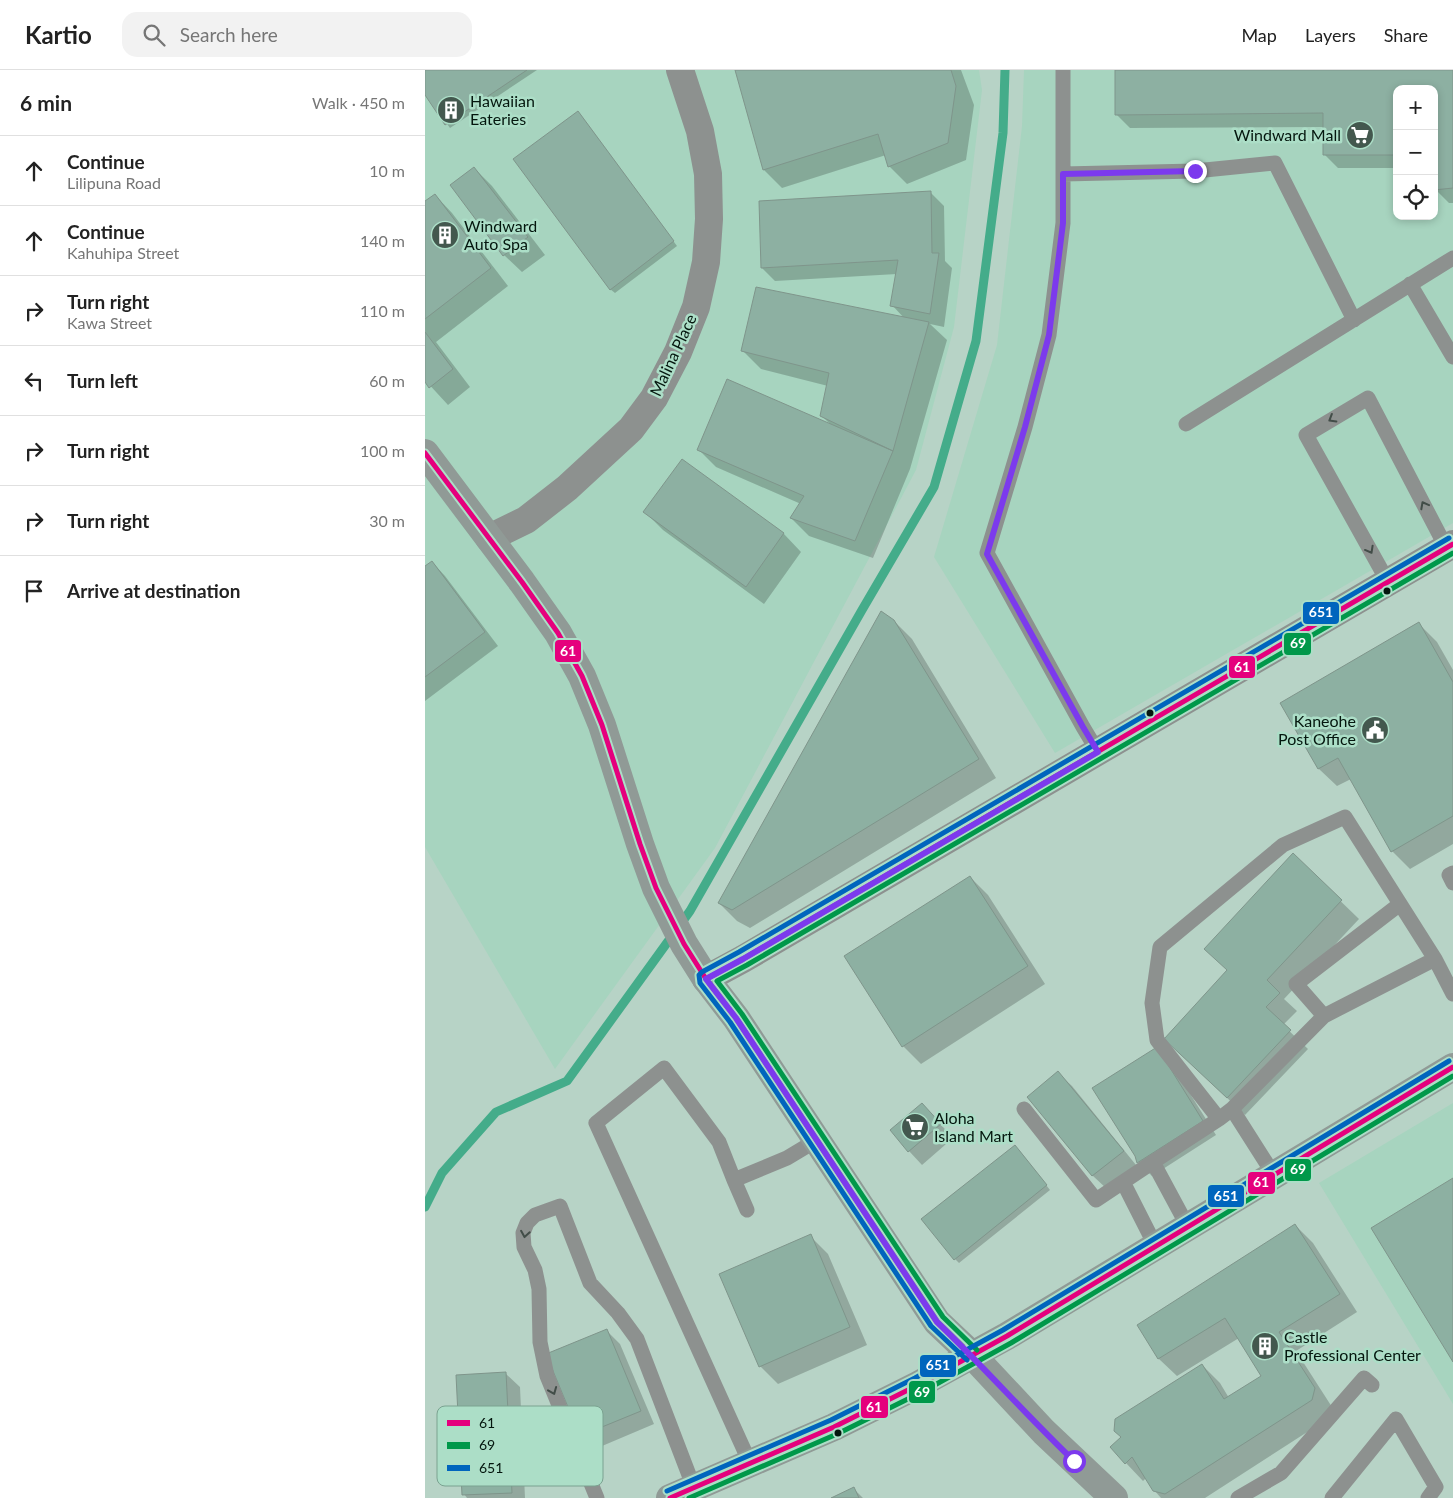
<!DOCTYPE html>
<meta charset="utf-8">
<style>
:root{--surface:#fff;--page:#f2f2f2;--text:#222;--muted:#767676;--line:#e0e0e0}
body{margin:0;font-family:Lato,sans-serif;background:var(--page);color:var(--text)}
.controls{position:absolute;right:15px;top:15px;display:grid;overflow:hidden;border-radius:10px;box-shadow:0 2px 8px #0003}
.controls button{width:45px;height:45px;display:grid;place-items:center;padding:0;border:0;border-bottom:1px solid var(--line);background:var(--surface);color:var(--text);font:25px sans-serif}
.stop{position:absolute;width:15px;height:15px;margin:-11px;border:4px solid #7c3aed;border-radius:50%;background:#fff}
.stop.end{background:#7c3aed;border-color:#fff;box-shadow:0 1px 5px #0008}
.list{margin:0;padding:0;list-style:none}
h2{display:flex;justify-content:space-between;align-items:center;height:65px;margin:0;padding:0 20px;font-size:21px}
h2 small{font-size:16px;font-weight:400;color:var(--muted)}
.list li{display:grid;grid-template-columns:32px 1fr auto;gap:15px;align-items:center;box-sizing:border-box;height:70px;padding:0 20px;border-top:1px solid var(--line)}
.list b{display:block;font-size:19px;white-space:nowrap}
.list p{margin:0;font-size:16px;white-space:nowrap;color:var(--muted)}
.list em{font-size:16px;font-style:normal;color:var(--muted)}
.icon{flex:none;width:28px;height:28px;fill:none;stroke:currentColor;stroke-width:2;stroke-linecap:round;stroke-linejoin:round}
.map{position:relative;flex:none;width:1028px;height:1428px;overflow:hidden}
header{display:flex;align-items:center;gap:30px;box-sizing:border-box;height:70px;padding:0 25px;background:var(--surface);border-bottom:1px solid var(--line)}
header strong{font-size:24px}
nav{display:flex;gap:28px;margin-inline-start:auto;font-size:18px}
.search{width:350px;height:45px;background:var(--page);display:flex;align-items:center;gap:12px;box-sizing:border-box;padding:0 18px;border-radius:15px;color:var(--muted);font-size:19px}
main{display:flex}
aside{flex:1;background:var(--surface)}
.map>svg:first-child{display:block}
.built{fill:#a7d4bf;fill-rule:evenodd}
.shadow{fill:#0003}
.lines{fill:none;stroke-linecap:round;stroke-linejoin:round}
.stream{stroke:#44ac8a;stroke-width:9}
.building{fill:#8db0a2;stroke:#7f958b}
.lane{stroke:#8d918f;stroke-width:15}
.street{stroke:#8d918f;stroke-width:28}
.secondary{stroke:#909a96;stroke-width:28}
.bus-1-casing{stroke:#acdec7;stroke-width:9}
.bus-2-casing{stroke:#acdec7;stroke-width:9}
.bus-3-casing{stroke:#acdec7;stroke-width:9}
.bus-1{stroke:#e5007d;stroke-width:5}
.bus-2{stroke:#00984a;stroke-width:5}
.bus-3{stroke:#0065bd;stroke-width:5}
.oneway{stroke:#424d48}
.route{stroke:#7c3aed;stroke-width:6}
.bus-dot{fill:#04160e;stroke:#acdec7;stroke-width:2}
.labels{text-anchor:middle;stroke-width:5;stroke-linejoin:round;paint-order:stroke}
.poi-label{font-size:16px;fill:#04160e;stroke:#acdec7;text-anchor:start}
.street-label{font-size:16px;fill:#04160e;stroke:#acdec7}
.key{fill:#acdec7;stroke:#7aa290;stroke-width:1}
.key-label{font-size:14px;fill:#04160e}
.line-badge{stroke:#acdec7;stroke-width:2}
.badge-label{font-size:14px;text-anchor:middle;font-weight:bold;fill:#fff}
</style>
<header>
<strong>Kartio</strong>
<div class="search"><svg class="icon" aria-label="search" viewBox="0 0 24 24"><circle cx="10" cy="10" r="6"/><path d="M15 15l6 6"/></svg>Search here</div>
<nav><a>Map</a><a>Layers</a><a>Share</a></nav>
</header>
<main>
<aside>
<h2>6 min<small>Walk · 450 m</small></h2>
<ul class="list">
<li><svg class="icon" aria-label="ahead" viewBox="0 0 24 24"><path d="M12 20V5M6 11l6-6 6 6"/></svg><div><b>Continue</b><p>Lilipuna Road</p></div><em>10 m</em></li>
<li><svg class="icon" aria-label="ahead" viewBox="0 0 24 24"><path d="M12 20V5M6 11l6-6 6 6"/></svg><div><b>Continue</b><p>Kahuhipa Street</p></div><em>140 m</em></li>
<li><svg class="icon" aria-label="right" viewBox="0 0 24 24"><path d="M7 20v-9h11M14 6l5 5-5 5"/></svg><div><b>Turn right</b><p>Kawa Street</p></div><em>110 m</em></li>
<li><svg class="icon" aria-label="left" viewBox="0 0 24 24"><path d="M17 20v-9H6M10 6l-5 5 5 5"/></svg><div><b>Turn left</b></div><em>60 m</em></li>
<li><svg class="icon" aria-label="right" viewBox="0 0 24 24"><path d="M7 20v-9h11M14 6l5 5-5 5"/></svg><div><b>Turn right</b></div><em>100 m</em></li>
<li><svg class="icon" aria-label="right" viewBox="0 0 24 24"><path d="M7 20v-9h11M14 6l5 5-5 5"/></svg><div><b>Turn right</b></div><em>30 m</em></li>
<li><svg class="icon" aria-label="arrive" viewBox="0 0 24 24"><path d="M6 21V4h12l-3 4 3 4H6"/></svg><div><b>Arrive at destination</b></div></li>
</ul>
</aside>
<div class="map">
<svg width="1028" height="1428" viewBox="0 0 1028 1428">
<rect width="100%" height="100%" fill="#b7d3c6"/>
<!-- built -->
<path class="built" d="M0,0H554L557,20L529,257L491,400L290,778L130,999L0,777Z
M599,0H1028V453L630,683L509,487L572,275L597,56ZM972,19H1009V146H972Z
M1028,1033V1334L894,1113Z"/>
<!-- shadow -->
<path class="shadow" d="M0,0H112L25,58L0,23Z
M311,0H536L549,35L541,90L482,114L464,96L461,85L357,118L339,100Z
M691,0H1028V133H1024L1009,118V19H972V98H913L900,85L899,57L705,58L691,44Z
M157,47L252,176L190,223L185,219Z
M49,98L67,116L120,185L97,202L79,185Z
M506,123L519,136L520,191L527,198L519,257L505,254L522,270L485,399L448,488L384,466L366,448L376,434L291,397L273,379L407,356L397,346L403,316L336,299L318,281L479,248L467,235L472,204L350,211L337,198Z
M10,125L27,143L83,216L11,272L45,317L23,335L0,310V133Z
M257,391L359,464L376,482L339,534L238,460L220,442Z
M7,492L20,506L73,576L0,631V497Z
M469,551L487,569L571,708L325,858L312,851L294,833Z
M994,554L1012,572L1028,600V774L985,799L967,781L926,709L912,716L894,699L857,633Z
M868,785L934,849L859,929L872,941L858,955L883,979L820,1045L758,986L804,901Z
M545,807L563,825L620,914L496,994L478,976Z
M745,992L791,1065L727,1106L713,1092L711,1085Z
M633,1003L647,1016L711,1095L682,1119L668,1106L604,1027Z
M497,1034L528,1068L497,1095L484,1081Z
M594,1080L625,1120L534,1193L530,1189Z
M870,1155L888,1173L932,1242L871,1281L907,1337L904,1348L780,1428H736L729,1420L721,1408L718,1411L701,1393L777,1295L795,1313L804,1328L838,1306L814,1268L752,1306L734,1289L714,1255Z
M385,1166L403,1184L442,1275L353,1314L335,1296Z
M181,1260L195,1274L229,1354L170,1379L156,1365Z
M81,1304L95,1317L100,1428H42L39,1424Z
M429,1419L438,1428H409Z"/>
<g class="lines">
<!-- stream -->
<path class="stream" d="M0,1137L17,1103L71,1042L142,1011L265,841L437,540L509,417L551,271L578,63L580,0"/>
</g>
<!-- building -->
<path class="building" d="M0,0H102L20,55L0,25Z
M310,0H526L531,16L523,73L463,97L453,64L338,100Z
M690,0H1028V118L1009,120V19H972V85H898V43L690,45Z
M153,41L249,171L185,220L88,89Z
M49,97L103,167L78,186L25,115Z
M506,121L507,183H514L505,244L465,236L473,190L336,198L334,131Z
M10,124L66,198L0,249V131Z
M331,217L504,252L468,381L395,346L404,303L316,281Z
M0,262L28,299L4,318L0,312Z
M302,309L468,381L430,471L365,448L379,426L272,380Z
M257,389L359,463L321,517L218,442Z
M7,491L60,562L0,607V496Z
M456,541L469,550L554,689L307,840L293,833Z
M994,552L1028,612V746L966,782L913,688L893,699L855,633Z
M868,783L917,830L842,910L855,923L841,937L866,960L802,1028L739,969L802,900L779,879Z
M545,806L603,896L477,977L419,886Z
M732,977L778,1051L712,1093L710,1086L667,1018Z
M633,1001L699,1081L667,1106L602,1027Z
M497,1033L516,1054L483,1082L465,1060Z
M590,1075L622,1115L529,1190L496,1149Z
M1028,1108V1292L946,1158Z
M870,1154L915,1224L854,1262L890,1318L887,1330L740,1424L728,1421L707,1387L700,1394L685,1377L696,1367L689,1361L690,1349L777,1294L799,1329L836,1306L800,1248L733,1289L712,1255Z
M386,1164L425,1257L334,1297L294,1204Z
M182,1259L216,1341L155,1366L121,1284Z
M81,1302L87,1423L37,1425L31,1305Z
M429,1417L434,1428H406Z"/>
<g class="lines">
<!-- lane -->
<path class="lane" d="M638,0V153L624,265L600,357L562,483L658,657L673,682
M638,104L770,101L850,93L929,250
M985,214L1028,287
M761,354L1028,188
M963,512L881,365L943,328L1024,483
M1028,803L1024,805L1028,813
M899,946L871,914L975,834
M599,1039L671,1130L728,1092
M807,1039L794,1049L732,970L727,933L735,877L858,775L920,747L1010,889
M849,1105L807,1039L899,946L1010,889L1028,924
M309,1110L322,1140
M698,1112L731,1177
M763,1157L728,1092L794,1049
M325,1393L171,1053L239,998L294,1072L309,1110L362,1088L392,1070
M172,1428L122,1306L115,1272L114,1219L110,1200L99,1177L98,1163L102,1153L110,1145L135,1136L165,1213L193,1243L212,1269L269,1418
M813,1428L856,1403L939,1308L947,1315
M907,1428L971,1349L1011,1417L1003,1428"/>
<!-- street -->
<path class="street" d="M64,468L101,450L142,418L206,359L229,328L253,282L271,237L281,192L284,149L283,104L275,61L255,0
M281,909L318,889L1028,474"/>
<!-- secondary -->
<path class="secondary" d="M0,383L97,512L133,563L157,606L177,655L215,774L231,818L259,874L281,909L311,948L512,1252L547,1285L619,1362L689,1428
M245,1428L409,1357L493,1315L582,1266L1028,997"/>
<!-- bus-1 casing -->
<g class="bus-1-casing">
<path id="bus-1" d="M0,383L97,512L133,563L157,606L177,655L215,774L231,818L259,874L281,909L318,889L1028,474
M245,1428L409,1357L493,1315L582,1266L1028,997"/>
</g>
<!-- bus-2 casing -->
<g class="bus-2-casing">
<path id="bus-2" d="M552,1280L518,1247L317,944L292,911L322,895L1028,483
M264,1428L412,1364L497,1322L586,1273L1028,1006"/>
</g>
<!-- bus-3 casing -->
<g class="bus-3-casing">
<path id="bus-3" d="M542,1290L506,1256L305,952L275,913L274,905L277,902L314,882L1024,468
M242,1421L406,1350L490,1308L578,1260L1024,991"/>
</g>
<!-- bus-1 -->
<use href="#bus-1" class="bus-1"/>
<!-- bus-2 -->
<use href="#bus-2" class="bus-2"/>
<!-- bus-3 -->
<use href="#bus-3" class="bus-3"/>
</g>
<!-- one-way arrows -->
<defs><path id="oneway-chevron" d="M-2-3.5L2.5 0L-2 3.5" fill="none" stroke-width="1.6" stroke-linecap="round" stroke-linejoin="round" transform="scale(1.25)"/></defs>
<g class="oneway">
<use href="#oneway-chevron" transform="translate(907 349) rotate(149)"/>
<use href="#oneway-chevron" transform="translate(999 435) rotate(-118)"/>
<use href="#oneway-chevron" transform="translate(945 480) rotate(61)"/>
<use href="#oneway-chevron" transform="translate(100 1164) rotate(99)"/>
<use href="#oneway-chevron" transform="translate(128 1321) rotate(68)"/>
</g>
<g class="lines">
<!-- route -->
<path class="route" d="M649,1391C602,1346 559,1297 512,1252L311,948L281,909L318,889L673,682L658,657L562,484L600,357L624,265L638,153V104L770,101"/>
</g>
<!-- icons -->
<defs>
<g id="building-disc" transform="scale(1.4375)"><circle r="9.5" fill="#43584e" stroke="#acdec7"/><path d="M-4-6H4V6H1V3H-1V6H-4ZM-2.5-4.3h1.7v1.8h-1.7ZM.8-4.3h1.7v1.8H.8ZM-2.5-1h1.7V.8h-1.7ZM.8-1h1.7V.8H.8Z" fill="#fff"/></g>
<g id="supermarket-disc" transform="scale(1.4375)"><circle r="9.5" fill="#43584e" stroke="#acdec7"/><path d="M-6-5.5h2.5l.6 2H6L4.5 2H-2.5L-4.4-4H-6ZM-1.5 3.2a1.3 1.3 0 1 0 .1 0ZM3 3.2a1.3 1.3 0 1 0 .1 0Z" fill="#fff"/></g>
<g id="civic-disc" transform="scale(1.4375)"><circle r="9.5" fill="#43584e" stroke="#acdec7"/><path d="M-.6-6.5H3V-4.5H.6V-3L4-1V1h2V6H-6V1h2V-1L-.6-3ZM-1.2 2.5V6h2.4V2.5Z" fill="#fff"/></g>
</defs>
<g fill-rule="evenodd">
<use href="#building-disc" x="26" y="40"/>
<use href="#supermarket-disc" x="935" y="65"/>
<use href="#building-disc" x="20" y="165"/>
<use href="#civic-disc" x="950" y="660"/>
<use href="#supermarket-disc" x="490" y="1057"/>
<use href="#building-disc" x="840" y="1276"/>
</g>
<!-- markers -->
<g class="bus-dot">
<circle cx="962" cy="521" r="4.5"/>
<circle cx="725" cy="643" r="4.5"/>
<circle cx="413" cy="1363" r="4.5"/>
</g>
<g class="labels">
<!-- poi labels -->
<g class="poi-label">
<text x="45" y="37">Hawaiian<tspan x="45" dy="18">Eateries</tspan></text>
<text x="916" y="71" text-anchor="end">Windward Mall</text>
<text x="39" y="162">Windward<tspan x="39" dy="18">Auto Spa</tspan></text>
<text x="931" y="657" text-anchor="end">Kaneohe<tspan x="931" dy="18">Post Office</tspan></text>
<text x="509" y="1054">Aloha<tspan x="509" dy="18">Island Mart</tspan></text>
<text x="859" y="1273">Castle<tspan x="859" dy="18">Professional Center</tspan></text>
</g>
<!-- street labels -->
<g class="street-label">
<text transform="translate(248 285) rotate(-65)" y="6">Malina Place</text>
</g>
</g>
<!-- legend -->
<rect x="12" y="1336" width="166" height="80" rx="8" class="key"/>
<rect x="22" y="1350" width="23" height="6" fill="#e5007d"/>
<rect x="22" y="1372" width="23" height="7" fill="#00984a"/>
<rect x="22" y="1395" width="23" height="6" fill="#0065bd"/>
<g class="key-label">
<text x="54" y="1358">61</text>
<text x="54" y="1380">69</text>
<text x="54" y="1403">651</text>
</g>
<g class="line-badge">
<rect x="877" y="531" width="38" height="24" rx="5" fill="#0065bd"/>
<rect x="858" y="562" width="29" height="24" rx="5" fill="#00984a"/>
<rect x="129" y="569" width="28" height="24" rx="5" fill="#e5007d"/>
<rect x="803" y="585" width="28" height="24" rx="5" fill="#e5007d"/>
<rect x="859" y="1088" width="28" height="24" rx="5" fill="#00984a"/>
<rect x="822" y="1101" width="29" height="24" rx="5" fill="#e5007d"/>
<rect x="782" y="1114" width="38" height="24" rx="5" fill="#0065bd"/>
<rect x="494" y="1284" width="38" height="24" rx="5" fill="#0065bd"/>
<rect x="483" y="1310" width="28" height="24" rx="5" fill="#00984a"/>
<rect x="435" y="1325" width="29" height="24" rx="5" fill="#e5007d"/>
</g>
<g class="badge-label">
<text x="896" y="547">651</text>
<text x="873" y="578">69</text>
<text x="143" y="586">61</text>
<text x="817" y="602">61</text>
<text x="873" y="1104">69</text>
<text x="836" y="1117">61</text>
<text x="801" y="1131">651</text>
<text x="513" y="1300">651</text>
<text x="497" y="1327">69</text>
<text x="449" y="1342">61</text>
</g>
</svg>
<div class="controls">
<button>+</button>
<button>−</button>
<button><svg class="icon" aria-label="locate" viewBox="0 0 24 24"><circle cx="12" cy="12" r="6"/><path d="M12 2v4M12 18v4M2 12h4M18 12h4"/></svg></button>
</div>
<div class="stop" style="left:649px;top:1391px"></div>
<div class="stop end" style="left:770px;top:101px"></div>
</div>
</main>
